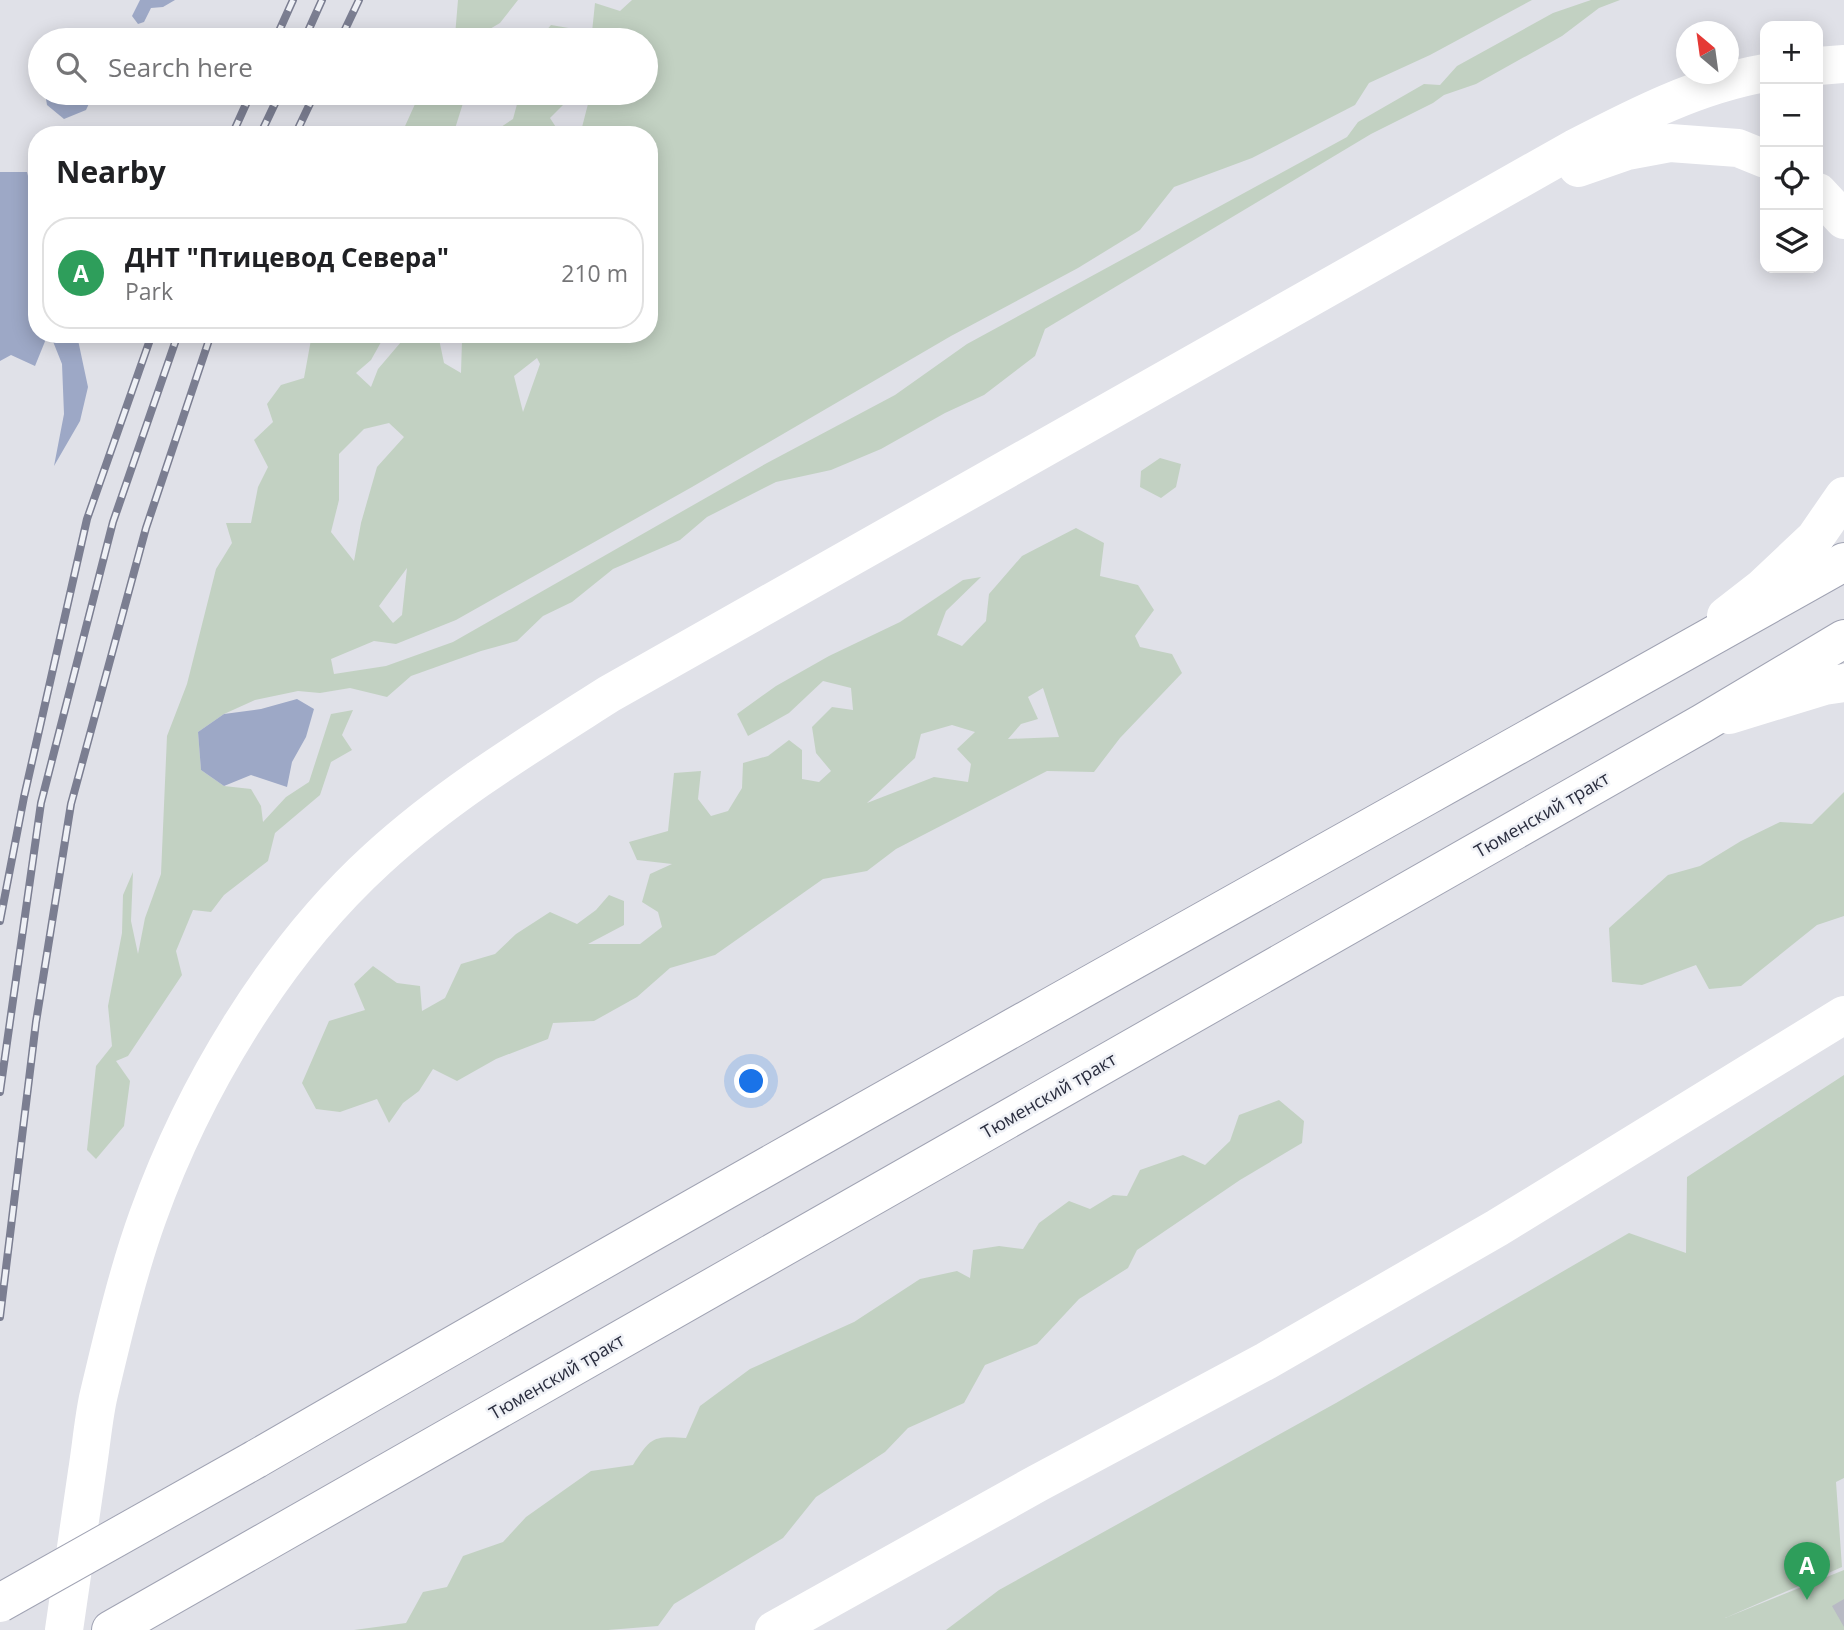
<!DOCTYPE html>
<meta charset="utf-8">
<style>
:root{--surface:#fff;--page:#f2f2f2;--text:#202124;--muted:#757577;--line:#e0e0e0;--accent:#c5564d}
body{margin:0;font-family:"Open Sans",sans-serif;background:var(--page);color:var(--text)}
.controls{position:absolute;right:21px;top:21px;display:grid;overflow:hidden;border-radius:14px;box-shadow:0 4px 18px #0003}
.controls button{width:63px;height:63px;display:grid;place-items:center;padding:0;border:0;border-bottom:2px solid var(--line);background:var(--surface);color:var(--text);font:35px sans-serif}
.compass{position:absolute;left:1676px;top:21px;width:63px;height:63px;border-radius:50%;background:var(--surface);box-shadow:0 4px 18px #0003;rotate:331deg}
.you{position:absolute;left:752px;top:1082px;width:24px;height:24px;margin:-18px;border:5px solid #fff;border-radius:50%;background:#1a73e8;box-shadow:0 0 0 10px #1a73e833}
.badge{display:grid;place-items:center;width:46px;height:46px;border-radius:50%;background:var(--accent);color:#fff;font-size:23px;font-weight:700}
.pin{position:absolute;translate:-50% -58px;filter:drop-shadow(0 2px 4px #0008)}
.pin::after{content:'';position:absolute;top:37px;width:24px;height:21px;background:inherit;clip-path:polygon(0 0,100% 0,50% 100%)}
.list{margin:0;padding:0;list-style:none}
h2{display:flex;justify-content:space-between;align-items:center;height:91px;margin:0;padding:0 28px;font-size:30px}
h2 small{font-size:23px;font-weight:400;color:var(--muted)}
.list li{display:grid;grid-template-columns:46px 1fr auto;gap:21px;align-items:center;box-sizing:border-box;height:112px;margin:0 14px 14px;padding:0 14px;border:2px solid var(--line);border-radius:28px}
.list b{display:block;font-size:26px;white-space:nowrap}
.list p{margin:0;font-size:23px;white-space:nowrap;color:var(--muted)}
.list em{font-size:23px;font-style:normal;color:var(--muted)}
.icon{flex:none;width:38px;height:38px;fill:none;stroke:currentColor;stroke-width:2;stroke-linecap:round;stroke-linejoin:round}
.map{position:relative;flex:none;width:1844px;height:1630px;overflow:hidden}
.search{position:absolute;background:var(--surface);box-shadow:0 4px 18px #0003;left:28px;top:28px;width:630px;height:77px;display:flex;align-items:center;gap:18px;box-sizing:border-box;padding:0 24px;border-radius:38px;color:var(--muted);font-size:26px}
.panel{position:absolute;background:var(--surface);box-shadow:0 4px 18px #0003;left:28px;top:126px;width:630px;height:217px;border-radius:28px}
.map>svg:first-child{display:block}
.green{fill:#c2d1c2;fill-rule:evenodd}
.water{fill:#9da8c6}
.building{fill:#b8bac4}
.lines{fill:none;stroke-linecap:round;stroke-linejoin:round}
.primary-casing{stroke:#a0a3b3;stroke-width:40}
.secondary{stroke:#fff;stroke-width:38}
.primary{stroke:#fff;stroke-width:38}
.rail-casing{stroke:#7b7e91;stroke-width:8}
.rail{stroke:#eff1f6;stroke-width:5;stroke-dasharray:16;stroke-linecap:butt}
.primary-bridge-casing{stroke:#a0a3b3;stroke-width:40;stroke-linecap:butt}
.primary-bridge{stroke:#fff;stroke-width:38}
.labels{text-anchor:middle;stroke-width:5;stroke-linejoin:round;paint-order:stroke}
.street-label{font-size:18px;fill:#2a2d3e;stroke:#eff1f6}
</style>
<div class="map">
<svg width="1844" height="1630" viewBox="0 0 1844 1630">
<rect width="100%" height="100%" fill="#e0e1e8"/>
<!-- green -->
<path class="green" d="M458,0H518L500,23L483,33L485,40H441L455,36Z
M632,0H1532L1430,55L1369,83L1355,105L1252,158L1174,187L1140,230L1078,268L951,336L692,487L456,620L396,644L374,641L331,659L334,674L386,666L453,642L767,463L895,395L967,344L1347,137L1358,122L1424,84L1440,85L1457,66L1553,13L1591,0H1620L1599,8L1562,36L1476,84L1444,95L1433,103L1371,134L1045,329L1035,356L984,395L945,413L881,449L831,470L776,482L707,517L680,540L613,569L572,602L543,616L517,641L481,651L411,676L387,697L350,688L320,693L298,691L255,700L224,714L198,732L201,770L224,786L251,789L261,806L263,822L286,797L309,782L331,714L353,710L342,735L352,750L331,762L320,795L275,833L268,861L224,895L211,912L193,910L176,951L182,975L128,1056L116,1061L130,1081L124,1126L96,1159L87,1150L96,1066L112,1046L108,1006L122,933L123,895L133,872L131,921L138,954L145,918L161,874L167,736L187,684L216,569L232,543L226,523H251L258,487L268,467L254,440L273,422L267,404L281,385L304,378L312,334H438L444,363L461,373L462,340L471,334H649V135H580L589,100L577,93H646V40H538L551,25L592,32L595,3L620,11ZM385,335L401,342L378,369L371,387L356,373L371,360ZM537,358L540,364L523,412L514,376ZM389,423L404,437L377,467L361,523L354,561L331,532L339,500V454L364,429ZM407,568L402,615L393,623L379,606Z
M420,93H489L486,97L464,100L453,135H401Z
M520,93H575L550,118L561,135H489L513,119Z
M1160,458L1181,464L1176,487L1161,498L1140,487L1141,471Z
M1076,528L1104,543L1100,576L1138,585L1154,610L1135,636L1140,647L1172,654L1182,673L1120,738L1094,772L1047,771L896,849L867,871L823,879L715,955L670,968L637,997L594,1021L553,1023L548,1039L496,1059L457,1081L433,1069L419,1091L403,1103L389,1123L377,1099L340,1112L316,1109L302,1083L329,1021L365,1010L354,984L373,966L397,983L420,986L422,1011L445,998L461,964L495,954L516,934L550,912L577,924L596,910L609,895L624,901V925L588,944H640L662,927L658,912L642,902L650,874L672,864L637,860L629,842L668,831L674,773L701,771L698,799L711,816L728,811L742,788L743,763L768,756L789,740L802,750V779L819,782L831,771L816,753L812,727L832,707L853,710L851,688L823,681L789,713L748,736L737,714L776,686L829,656L900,622L963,580L981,577L946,611L937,635L962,646L986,621L989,594L1022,556ZM1043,688L1059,737L1008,739L1021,724L1038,719L1028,697ZM952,725L975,732L957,749L971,764L968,782L934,777L867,803L915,758L921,734Z
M1844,792V916L1817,925L1741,986L1709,989L1696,965L1642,985L1612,982L1609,928L1668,875L1700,866L1741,841L1780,822L1812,824Z
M1844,1075V1478L1836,1482L1842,1567L1725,1618L1844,1570V1630H946L999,1590L1336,1403L1629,1233L1686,1253L1687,1177Z
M1279,1100L1304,1121L1302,1143L1240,1180L1137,1250L1128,1268L1079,1299L1037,1344L985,1365L964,1403L908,1428L885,1452L816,1497L783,1538L674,1604L658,1626L608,1630H354L406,1623L423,1592L447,1587L463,1556L503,1542L526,1517L591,1471L633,1465C651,1437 653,1436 686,1438L700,1406L750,1369L854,1322L920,1279L957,1271L970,1278L973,1250L999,1246L1023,1249L1039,1223L1069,1201L1090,1209L1113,1195L1127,1196L1140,1170L1183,1155L1205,1165L1230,1141L1239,1115Z"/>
<!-- water -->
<path class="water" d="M140,0H175L163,7L151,8L144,22L138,24L132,16Z
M64,34H100L106,40H44Z
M45,93H94L86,110L64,119L47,105Z
M0,172H27L37,212V334H48L35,366L11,355L0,361Z
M50,334H71L78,340L88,387L80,421L54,466L64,414L62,364Z
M297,699L314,709L306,737L292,762L287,787L251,775L224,786L201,770L198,732L224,714L261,709Z"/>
<!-- building -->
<path class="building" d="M1844,1599V1627L1832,1606Z"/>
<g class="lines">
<!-- primary casing -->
<g class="primary-casing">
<path id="primary" d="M256,1459C782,1154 1314,860 1844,562
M111,1630L1703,723L1844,639"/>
</g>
<!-- secondary -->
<path class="secondary" d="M1818,66L1844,64
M1578,168L1627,151L1670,143L1738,148L1765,159
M1818,192L1844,220
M1726,616L1762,588L1815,538L1844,496
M1729,715L1824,686L1844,683
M64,1630C72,1577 79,1524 87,1472C91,1447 93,1422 98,1398C112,1339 127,1274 148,1216C194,1088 275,952 377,859C448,794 529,745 609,694L1575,148C1637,116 1697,85 1765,73
M774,1630L1038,1483L1266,1361L1497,1228L1844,1015"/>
<!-- primary -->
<use href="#primary" class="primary"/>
<!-- rail casing -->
<g class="rail-casing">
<path id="rail" d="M275,40L293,0
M304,40L322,0
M340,40L359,0
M232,135L251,93
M260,135L280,93
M295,135L315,93
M0,921L24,797L87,519L152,334
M0,1092L41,803L113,522L178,334
M0,1317L36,1022L71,804L146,528L211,334"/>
</g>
<!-- rail -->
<use href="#rail" class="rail"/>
<!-- primary-bridge casing -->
<g class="primary-bridge-casing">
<path id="primary-bridge" d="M0,1603L256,1459"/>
</g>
<!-- primary-bridge -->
<use href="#primary-bridge" class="primary-bridge"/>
</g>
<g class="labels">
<!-- street labels -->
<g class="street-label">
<text transform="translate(1542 815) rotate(-30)" y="6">Тюменский тракт</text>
<text transform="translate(1049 1096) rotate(-30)" y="6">Тюменский тракт</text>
<text transform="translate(557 1377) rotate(-30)" y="6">Тюменский тракт</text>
</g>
</g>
</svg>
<div class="controls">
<button>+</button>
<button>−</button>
<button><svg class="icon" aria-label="locate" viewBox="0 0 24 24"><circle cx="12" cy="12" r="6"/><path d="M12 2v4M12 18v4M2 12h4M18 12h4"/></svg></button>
<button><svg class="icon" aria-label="layers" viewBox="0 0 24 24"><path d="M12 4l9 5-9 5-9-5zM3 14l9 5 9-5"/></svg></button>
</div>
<svg class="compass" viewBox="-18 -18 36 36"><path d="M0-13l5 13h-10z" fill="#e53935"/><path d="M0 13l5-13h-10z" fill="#757577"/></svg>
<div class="you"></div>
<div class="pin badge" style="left:1807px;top:1600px;background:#2e9e5b">A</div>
<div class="search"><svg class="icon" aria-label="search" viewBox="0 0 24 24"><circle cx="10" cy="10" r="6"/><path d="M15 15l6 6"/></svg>Search here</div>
<section class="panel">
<h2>Nearby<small></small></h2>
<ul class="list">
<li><span class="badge" style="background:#2e9e5b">A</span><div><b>ДНТ &quot;Птицевод Севера&quot;</b><p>Park</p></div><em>210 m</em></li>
</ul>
</section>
</div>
